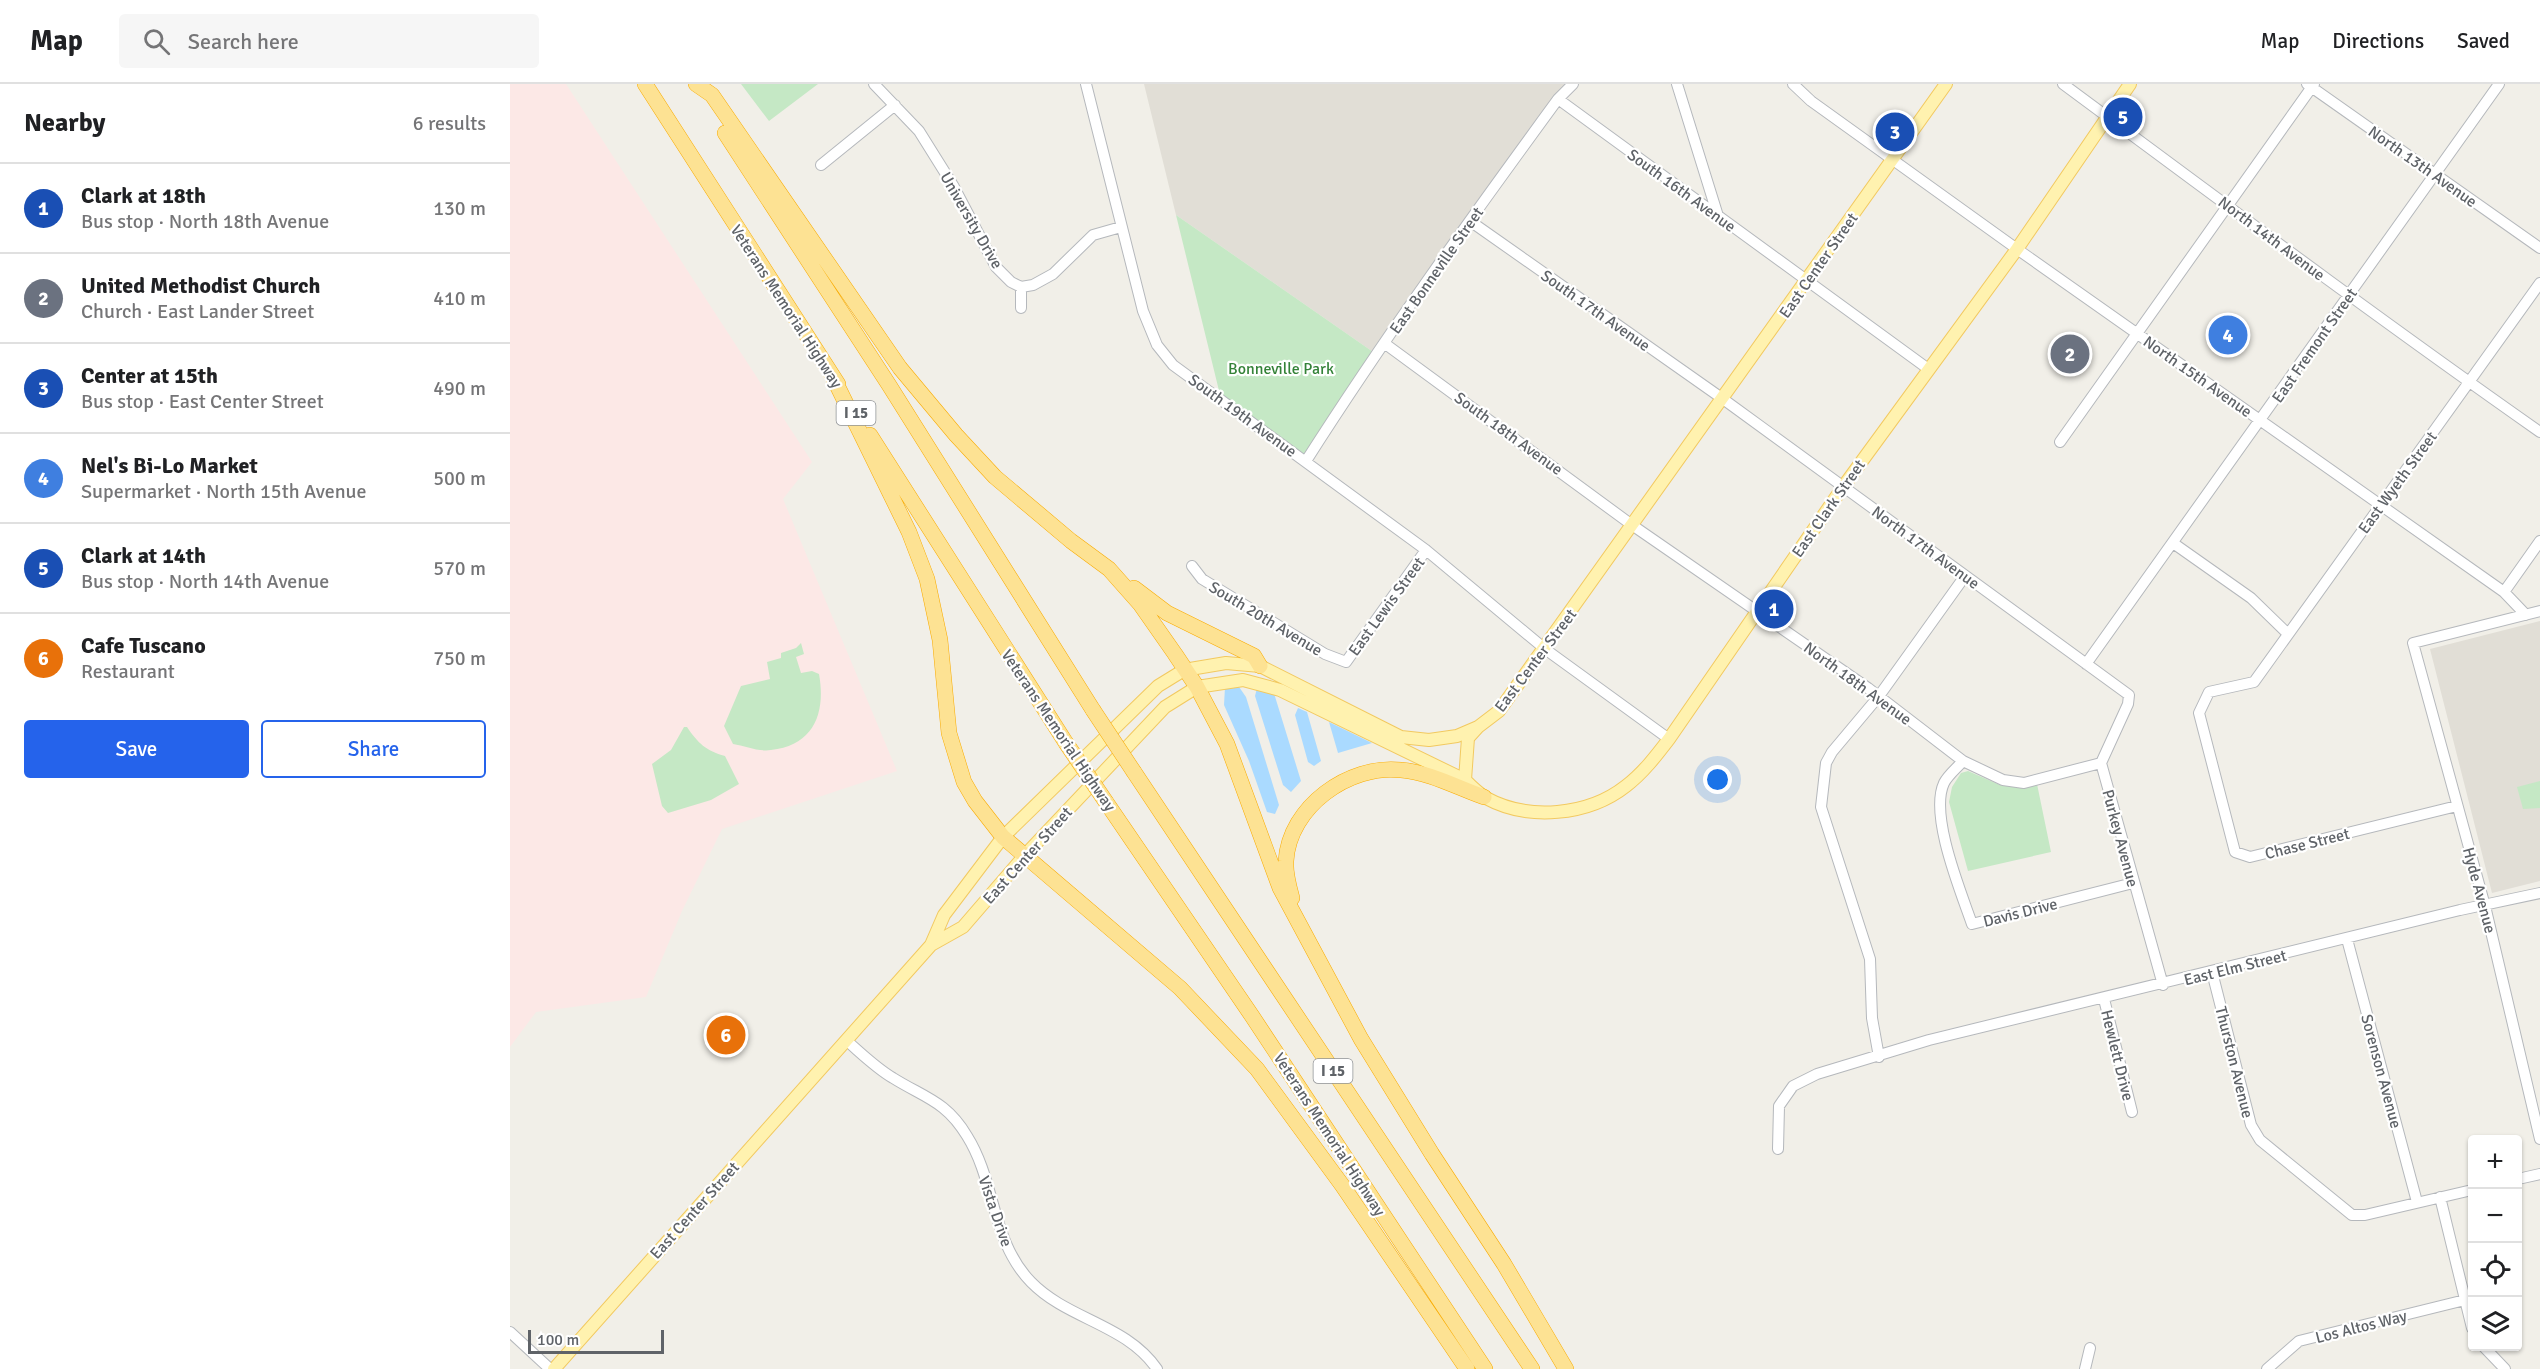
<!DOCTYPE html>
<meta charset="utf-8">
<style>
:root{--surface:#fff;--page:#f6f6f6;--text:#202124;--muted:#757577;--line:#e0e0e0;--accent:#2563eb}
body{margin:0;font-family:Signika,sans-serif;background:var(--page);color:var(--text)}
.controls{position:absolute;right:18px;bottom:18px;display:grid;overflow:hidden;border-radius:6px;box-shadow:0 2px 4px #0004}
.controls button{width:54px;height:54px;display:grid;place-items:center;padding:0;border:0;border-bottom:2px solid var(--line);background:var(--surface);color:var(--text);font:30px sans-serif}
.scale{position:absolute;left:18px;bottom:15px;width:136px;box-sizing:border-box;padding-left:6px;border:3px solid #5f6368;border-top:0;font-size:16px;line-height:21px;white-space:nowrap;color:#5f6368;-webkit-text-stroke:4px #fff;paint-order:stroke}
.you{position:absolute;left:1208px;top:696px;width:21px;height:21px;margin:-15px;border:4px solid #fff;border-radius:50%;background:#1a73e8;box-shadow:0 0 0 9px #1a73e833}
.badge{display:grid;place-items:center;width:39px;height:39px;border-radius:50%;background:var(--accent);color:#fff;font-size:20px;font-weight:700}
.pin{position:absolute;translate:-50% -50%;border:3px solid #fff;box-shadow:0 2px 6px #0006}
.list{margin:0;padding:0;list-style:none}
h2{display:flex;justify-content:space-between;align-items:center;height:78px;margin:0;padding:0 24px;font-size:26px}
h2 small{font-size:20px;font-weight:400;color:var(--muted)}
.list li{display:grid;grid-template-columns:39px 1fr auto;gap:18px;align-items:center;box-sizing:border-box;height:90px;padding:0 24px;border-top:2px solid var(--line)}
.list b{display:block;font-size:22px;white-space:nowrap}
.list p{margin:0;font-size:20px;white-space:nowrap;color:var(--muted)}
.list em{font-size:20px;font-style:normal;color:var(--muted)}
.actions{display:flex;gap:12px;padding:18px 24px}
.actions a{flex:1;padding:14px 0;border:2px solid var(--accent);border-radius:6px;text-align:center;font-size:21px;color:var(--accent)}
.actions .main{background:var(--accent);color:#fff}
.icon{flex:none;width:33px;height:33px;fill:none;stroke:currentColor;stroke-width:2;stroke-linecap:round;stroke-linejoin:round}
.map{position:relative;flex:none;width:2030px;height:1285px;overflow:hidden}
header{display:flex;align-items:center;gap:36px;box-sizing:border-box;height:84px;padding:0 30px;background:var(--surface);border-bottom:2px solid var(--line)}
header strong{font-size:28px}
nav{display:flex;gap:33px;margin-inline-start:auto;font-size:21px}
.search{width:420px;height:54px;background:var(--page);display:flex;align-items:center;gap:15px;box-sizing:border-box;padding:0 21px;border-radius:6px;color:var(--muted);font-size:22px}
main{display:flex}
aside{flex:1;background:var(--surface)}
.map>svg:first-child{display:block}
.education{fill:#e1ded6}
.medical{fill:#fce8e6}
.green{fill:#c5e8c5}
.water{fill:#aadaff}
.lines{fill:none;stroke-linecap:round;stroke-linejoin:round}
.minor-casing{stroke:#b5b8bc;stroke-width:12}
.major-casing{stroke:#f2c960;stroke-width:14}
.highway-casing{stroke:#f9ab00;stroke-width:16}
.minor{stroke:#fff;stroke-width:10}
.major{stroke:#fff2af;stroke-width:12}
.highway{stroke:#fde293;stroke-width:15}
.highway-bridge-casing{stroke:#f9ab00;stroke-width:16;stroke-linecap:butt}
.highway-bridge{stroke:#fde293;stroke-width:15}
.labels{text-anchor:middle;stroke-width:4.5;stroke-linejoin:round;paint-order:stroke}
.shield{fill:#fff;stroke:#8f9295;stroke-width:1.5}
.shield-label{font-size:15px;font-weight:bold;fill:#5f6368}
.street-label{font-size:16px;fill:#5f6368;stroke:#fff}
.park-label{font-size:16px;fill:#348238;stroke:#fff}
</style>
<header>
<strong>Map</strong>
<div class="search"><svg class="icon" aria-label="search" viewBox="0 0 24 24"><circle cx="10" cy="10" r="6"/><path d="M15 15l6 6"/></svg>Search here</div>
<nav><a>Map</a><a>Directions</a><a>Saved</a></nav>
</header>
<main>
<aside>
<h2>Nearby<small>6 results</small></h2>
<ul class="list">
<li><span class="badge" style="background:#1a4fb4">1</span><div><b>Clark at 18th</b><p>Bus stop · North 18th Avenue</p></div><em>130 m</em></li>
<li><span class="badge" style="background:#6b7280">2</span><div><b>United Methodist Church</b><p>Church · East Lander Street</p></div><em>410 m</em></li>
<li><span class="badge" style="background:#1a4fb4">3</span><div><b>Center at 15th</b><p>Bus stop · East Center Street</p></div><em>490 m</em></li>
<li><span class="badge" style="background:#3f7fe0">4</span><div><b>Nel's Bi-Lo Market</b><p>Supermarket · North 15th Avenue</p></div><em>500 m</em></li>
<li><span class="badge" style="background:#1a4fb4">5</span><div><b>Clark at 14th</b><p>Bus stop · North 14th Avenue</p></div><em>570 m</em></li>
<li><span class="badge" style="background:#e8710a">6</span><div><b>Cafe Tuscano</b><p>Restaurant</p></div><em>750 m</em></li>
</ul>
<div class="actions"><a class="main">Save</a><a>Share</a></div>
</aside>
<div class="map">
<svg width="2030" height="1285" viewBox="0 0 2030 1285">
<rect width="100%" height="100%" fill="#f1efe8"/>
<!-- education -->
<path class="education" d="M634,0H1057L866,270L666,131Z
M2030,537V797L1982,809L1920,565Z"/>
<!-- medical -->
<path class="medical" d="M0,0H56L302,378L273,415L387,687L212,745L172,827L136,913L26,928L0,963Z"/>
<!-- green -->
<path class="green" d="M231,0H308L259,37Z
M666,131L866,270L791,374L713,323Z
M291,559L294,570L286,573L291,589L302,587L309,590C316,629 304,661 261,666C249,668 235,662 223,660L214,642L231,602L260,595L257,578L271,574V569L286,564Z
M174,643H177C188,659 196,667 215,672L229,700L201,716L158,729L152,722L142,680L161,666Z
M1458,687L1490,701L1511,703L1527,700L1541,768L1458,787L1439,718L1442,703L1451,689Z
M2030,697V724L2013,725L2007,703Z"/>
<!-- water -->
<path class="water" d="M727,600L736,613L769,721L765,730L757,728L739,677L714,621L715,603Z
M747,604L763,606L791,697L781,708L773,701L745,612Z
M788,624L797,628L811,677L804,682L798,678L785,631Z
M819,638L862,659L828,669Z"/>
<g class="lines">
<!-- minor casing -->
<g class="minor-casing">
<path id="minor" d="M364,0L409,47L444,103L486,183L501,198L511,203L523,201L543,190L583,151L611,143
M576,0L633,227L647,261L663,281L916,466L1035,565L1159,655
M1167,0L1208,132
M1283,0L1301,17L1507,165L1994,508L2016,531
M1553,0C1711,117 1869,235 2030,348
M1797,0L2030,164
M1048,15L1417,284
M311,81L385,21
M960,137L1213,315L1619,611L1618,620L1591,679L1653,901
M511,224V203
M874,259L1122,441L1358,604L1453,677L1493,696L1514,699L1591,679
M1550,358L1804,0
M796,377C875,253 961,134 1048,15L1063,0
M1663,459L1741,514L1778,550
M682,482L692,495L815,570L836,578L916,466
M1994,508L2030,457
M2030,527L1903,559L1975,822L2030,1055
M1576,580L1989,0
M1453,677C1447,684 1438,691 1434,699C1419,731 1451,808 1462,840L1623,799
M1947,722L1740,773L1725,768L1689,629L1699,608L1744,598L2030,199
M1837,855L1907,1118
M1702,888L1741,1041L1750,1056L1842,1131H1855L1962,1106
M1594,915L1622,1028
M337,957C352,970 366,984 383,994C415,1014 436,1017 457,1052C486,1098 481,1157 521,1198C558,1236 616,1240 647,1285
M1369,973L1362,934L1360,875L1311,723L1316,679L1322,668L1369,612L1455,492
M1268,1065L1269,1022L1283,1002L1307,990L1419,956L1950,826L2030,809
M2008,1095L2030,1090
M1930,1113L1962,1244
M0,1248L40,1285
M1973,1262L1995,1285
M1575,1285L1580,1264
M1757,1285L1789,1257L1955,1216"/>
</g>
<!-- major casing -->
<g class="major-casing">
<path id="major" d="M955,696L958,654L968,643
M421,861L453,843L516,770L655,623L687,603L733,596L770,606L955,696C961,702 968,709 976,714C1018,737 1078,732 1116,702C1133,689 1146,672 1159,655L1333,403L1507,165L1620,0
M44,1285L421,861L434,831L493,753L648,602L674,586L716,579L750,582L891,653L919,656L947,652L968,643L989,627L1436,0"/>
</g>
<!-- highway casing -->
<g class="highway-casing">
<path id="highway" d="M135,0L328,300
M186,0L202,11L390,284L446,351L485,393L561,457L599,485L630,520L665,570L687,603L717,660L770,804L851,955L922,1070L994,1180L1056,1285
M215,49L379,301L583,626
M323,293L399,448L417,495L430,556L439,649L454,698L465,717L493,753L670,904L747,985L832,1101L957,1285
M360,351L556,659
M624,504L657,529L744,572L750,582
M624,688L1022,1285
M596,718L742,932L975,1285
M782,814C779,803 775,789 776,777C779,723 839,680 891,686C919,688 948,704 974,713"/>
</g>
<!-- minor -->
<use href="#minor" class="minor"/>
<!-- major -->
<use href="#major" class="major"/>
<!-- highway -->
<use href="#highway" class="highway"/>
<!-- highway-bridge casing -->
<g class="highway-bridge-casing">
<path id="highway-bridge" d="M583,626L624,688
M556,659L596,718"/>
</g>
<!-- highway-bridge -->
<use href="#highway-bridge" class="highway-bridge"/>
</g>
<g class="labels">
<!-- shield labels -->
<g class="shield">
<rect x="326.5" y="317" width="39" height="24" rx="4.5"/>
<rect x="803.5" y="975" width="39" height="24" rx="4.5"/>
</g>
<g class="shield-label">
<text x="346" y="334">I 15</text>
<text x="823" y="992">I 15</text>
</g>
<!-- street labels -->
<g class="street-label">
<text transform="translate(1913 82) rotate(35)" y="6">North 13th Avenue</text>
<text transform="translate(1172 106) rotate(36)" y="6">South 16th Avenue</text>
<text transform="translate(462 136) rotate(60)" y="6">University Drive</text>
<text transform="translate(1762 154) rotate(37)" y="6">North 14th Avenue</text>
<text transform="translate(1308 181) rotate(-55)" y="6">East Center Street</text>
<text transform="translate(926 186) rotate(-55)" y="6">East Bonneville Street</text>
<text transform="translate(277 222) rotate(57)" y="6">Veterans Memorial Highway</text>
<text transform="translate(1086 226) rotate(35)" y="6">South 17th Avenue</text>
<text transform="translate(1804 261) rotate(-55)" y="6">East Fremont Street</text>
<text transform="translate(1688 292) rotate(35)" y="6">North 15th Avenue</text>
<text transform="translate(733 331) rotate(36)" y="6">South 19th Avenue</text>
<text transform="translate(999 349) rotate(36)" y="6">South 18th Avenue</text>
<text transform="translate(1887 398) rotate(-54)" y="6">East Wyeth Street</text>
<text transform="translate(1318 424) rotate(-55)" y="6">East Clark Street</text>
<text transform="translate(1416 463) rotate(36)" y="6">North 17th Avenue</text>
<text transform="translate(876 522) rotate(-54)" y="6">East Lewis Street</text>
<text transform="translate(756 534) rotate(31)" y="6">South 20th Avenue</text>
<text transform="translate(1025 576) rotate(-53)" y="6">East Center Street</text>
<text transform="translate(1348 599) rotate(36)" y="6">North 18th Avenue</text>
<text transform="translate(549 646) rotate(56)" y="6">Veterans Memorial Highway</text>
<text transform="translate(1611 754) rotate(75)" y="6">Purkey Avenue</text>
<text transform="translate(1797 759) rotate(-14)" y="6">Chase Street</text>
<text transform="translate(517 771) rotate(-48)" y="6">East Center Street</text>
<text transform="translate(1970 806) rotate(75)" y="6">Hyde Avenue</text>
<text transform="translate(1510 828) rotate(-14)" y="6">Davis Drive</text>
<text transform="translate(1725 883) rotate(-14)" y="6">East Elm Street</text>
<text transform="translate(1608 971) rotate(76)" y="6">Hewlett Drive</text>
<text transform="translate(1725 978) rotate(76)" y="6">Thurston Avenue</text>
<text transform="translate(1872 987) rotate(75)" y="6">Sorenson Avenue</text>
<text transform="translate(820 1050) rotate(57)" y="6">Veterans Memorial Highway</text>
<text transform="translate(184 1126) rotate(-48)" y="6">East Center Street</text>
<text transform="translate(486 1127) rotate(71)" y="6">Vista Drive</text>
<text transform="translate(1851 1242) rotate(-14)" y="6">Los Altos Way</text>
</g>
<!-- park labels -->
<g class="park-label">
<text x="771" y="290">Bonneville Park</text>
</g>
</g>
</svg>
<div class="controls">
<button>+</button>
<button>−</button>
<button><svg class="icon" aria-label="locate" viewBox="0 0 24 24"><circle cx="12" cy="12" r="6"/><path d="M12 2v4M12 18v4M2 12h4M18 12h4"/></svg></button>
<button><svg class="icon" aria-label="layers" viewBox="0 0 24 24"><path d="M12 4l9 5-9 5-9-5zM3 14l9 5 9-5"/></svg></button>
</div>
<div class="scale">100 m</div>
<div class="you"></div>
<div class="pin badge" style="left:1264px;top:525px;background:#1a4fb4">1</div>
<div class="pin badge" style="left:1560px;top:270px;background:#6b7280">2</div>
<div class="pin badge" style="left:1385px;top:48px;background:#1a4fb4">3</div>
<div class="pin badge" style="left:1718px;top:251px;background:#3f7fe0">4</div>
<div class="pin badge" style="left:1613px;top:33px;background:#1a4fb4">5</div>
<div class="pin badge" style="left:216px;top:951px;background:#e8710a">6</div>
</div>
</main>
